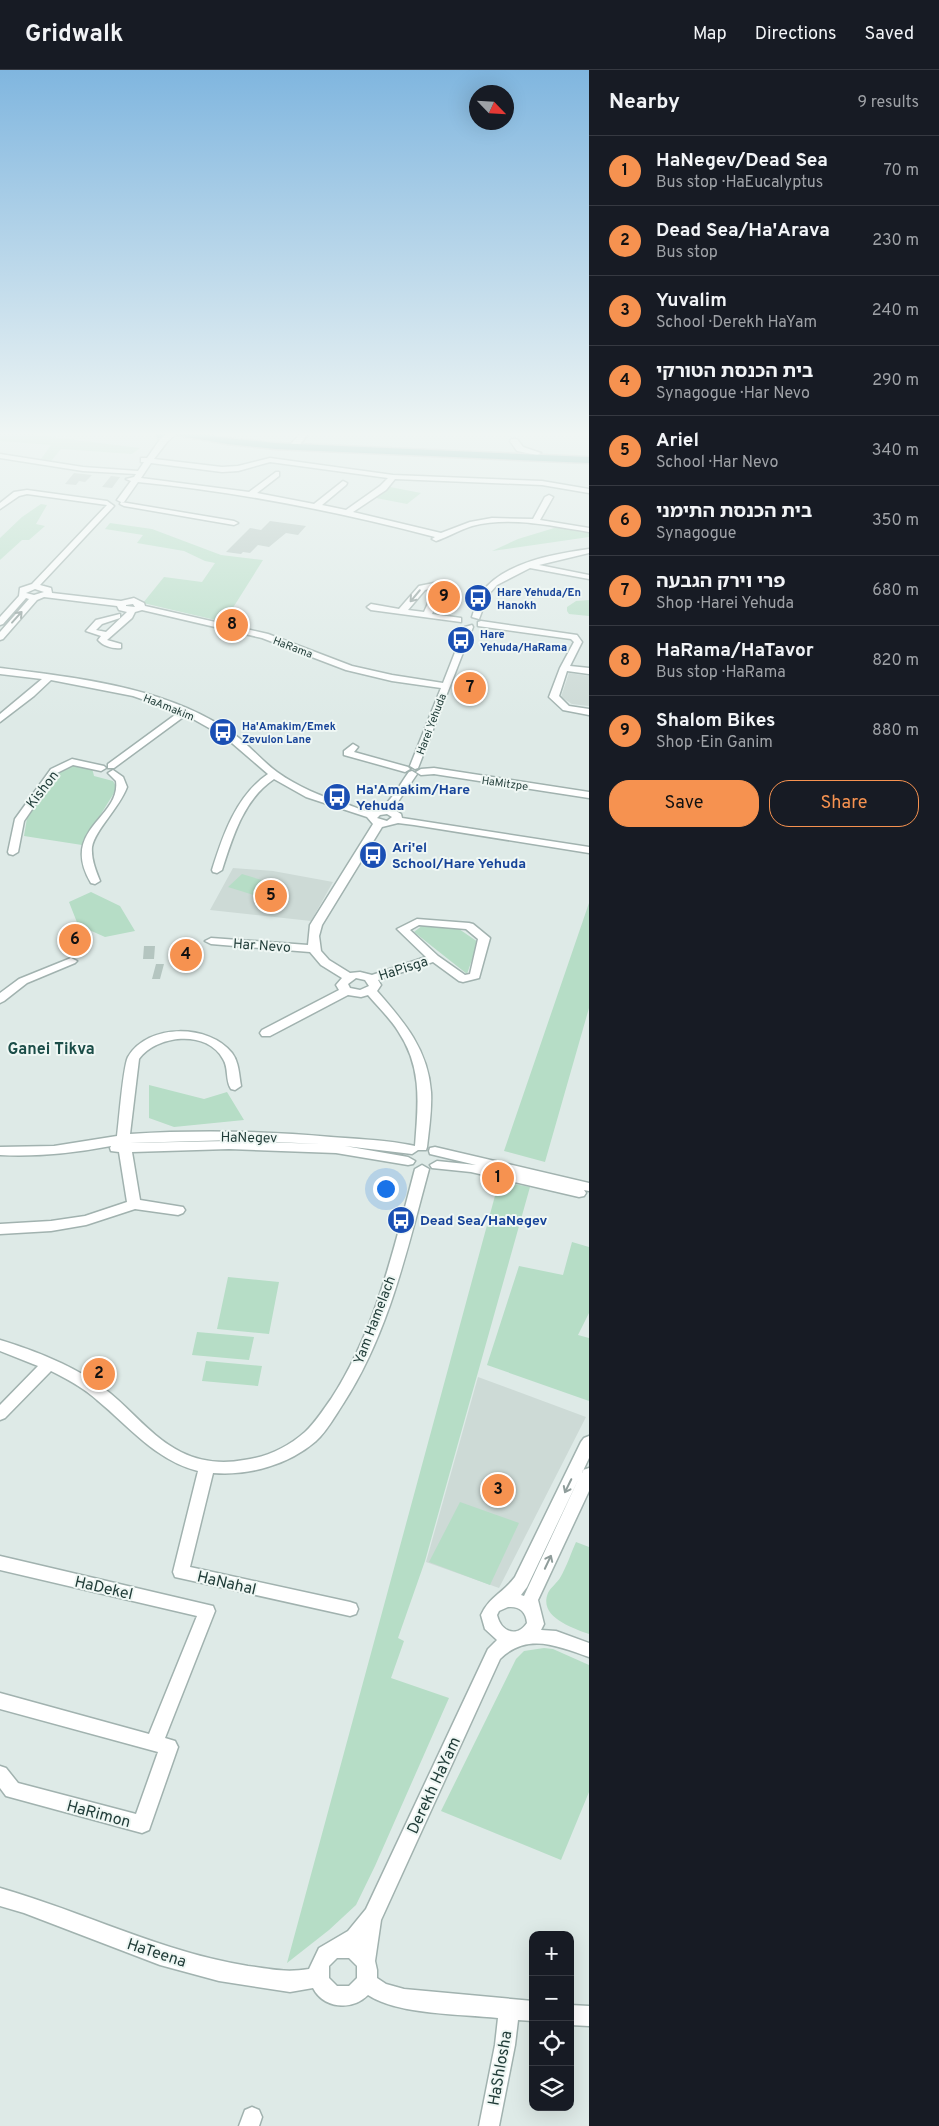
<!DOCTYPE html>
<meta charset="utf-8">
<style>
:root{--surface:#171b24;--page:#242831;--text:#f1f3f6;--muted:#9ea1a6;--line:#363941;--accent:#f69250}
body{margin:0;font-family:Overpass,"Noto Sans Hebrew",sans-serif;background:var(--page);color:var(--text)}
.controls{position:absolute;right:15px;bottom:15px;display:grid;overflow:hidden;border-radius:10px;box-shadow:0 5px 20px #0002}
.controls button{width:45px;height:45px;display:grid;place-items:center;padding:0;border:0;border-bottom:1px solid var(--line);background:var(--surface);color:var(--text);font:25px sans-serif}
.compass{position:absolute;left:469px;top:15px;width:45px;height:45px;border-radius:50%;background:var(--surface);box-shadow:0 5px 20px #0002;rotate:115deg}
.you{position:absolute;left:385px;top:1118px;width:18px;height:18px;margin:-12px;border:4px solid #fff;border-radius:50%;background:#1a73e8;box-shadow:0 0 0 8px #1a73e833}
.badge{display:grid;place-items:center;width:32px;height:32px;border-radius:50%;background:var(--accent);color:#111;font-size:16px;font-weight:700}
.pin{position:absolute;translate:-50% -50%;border:2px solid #fff;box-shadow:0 1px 5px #0006}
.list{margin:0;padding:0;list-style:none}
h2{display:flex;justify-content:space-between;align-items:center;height:65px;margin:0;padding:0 20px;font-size:21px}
h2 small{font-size:16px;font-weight:400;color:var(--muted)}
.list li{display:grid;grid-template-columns:32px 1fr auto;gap:15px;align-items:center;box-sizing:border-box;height:70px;padding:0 20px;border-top:1px solid var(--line)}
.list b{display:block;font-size:19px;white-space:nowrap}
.list p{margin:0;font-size:16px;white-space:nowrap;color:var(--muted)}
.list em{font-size:16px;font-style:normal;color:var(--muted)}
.actions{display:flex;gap:10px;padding:15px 20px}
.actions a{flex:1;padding:11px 0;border:1px solid var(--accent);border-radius:20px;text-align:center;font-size:18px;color:var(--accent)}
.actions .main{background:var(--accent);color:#111}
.icon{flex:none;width:28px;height:28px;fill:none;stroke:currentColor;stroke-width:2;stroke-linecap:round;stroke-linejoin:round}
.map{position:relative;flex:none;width:589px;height:2056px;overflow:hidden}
header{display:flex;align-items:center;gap:30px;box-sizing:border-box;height:70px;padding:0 25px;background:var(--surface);border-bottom:1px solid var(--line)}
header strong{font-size:24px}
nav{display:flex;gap:28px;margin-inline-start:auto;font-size:18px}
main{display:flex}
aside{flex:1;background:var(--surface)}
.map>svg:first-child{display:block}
.built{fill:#cddad6}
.green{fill:#b6ddc6}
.building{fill:#b4c5c0}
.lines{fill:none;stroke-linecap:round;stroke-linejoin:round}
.minor-casing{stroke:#a1b2af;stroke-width:3}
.major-casing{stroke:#bcc4c3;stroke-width:3}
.minor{fill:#fff;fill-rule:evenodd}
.major{fill:#61a29b;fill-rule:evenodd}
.oneway{stroke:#8f9d9b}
.labels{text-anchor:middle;stroke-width:4;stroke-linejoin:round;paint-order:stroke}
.far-transit-label{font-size:11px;font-weight:bold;fill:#164399;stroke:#eff7f4;text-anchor:start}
.far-street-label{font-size:11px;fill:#1f3b37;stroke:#eff7f4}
.street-label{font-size:14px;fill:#1f3b37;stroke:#eff7f4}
.transit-label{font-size:14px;font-weight:bold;fill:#164399;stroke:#eff7f4;text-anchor:start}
.quarter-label{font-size:16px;font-weight:bold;fill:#1b4d48;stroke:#eff7f4}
.near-street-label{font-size:16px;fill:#1f3b37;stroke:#eff7f4}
</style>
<header>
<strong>Gridwalk</strong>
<nav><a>Map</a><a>Directions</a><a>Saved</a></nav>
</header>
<main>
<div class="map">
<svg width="589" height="2056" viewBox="0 0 589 2056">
<rect width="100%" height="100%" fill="#deeae7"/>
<!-- built -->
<path class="built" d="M569,603L589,606V636L572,634L561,627Z
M233,798L273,801L333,812L311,851L210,840Z
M478,1307L586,1347L499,1518L426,1492Z"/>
<!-- green -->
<path class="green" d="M0,362H39L35,365L140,378L132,384L61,379L51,391L41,389L51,375L0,371Z
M390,417L421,423L407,434L376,428Z
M41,434L47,435L36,454L45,456L29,470H22L0,490V468L22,447Z
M110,453L152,459L221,485L263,490L224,552L143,533L164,507L202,512L215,493L205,491L184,481L137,473L143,465L105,459Z
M564,455L589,460V467L492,481L518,469Z
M589,530V546L569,544L567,541V537L576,531Z
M76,695L92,698L94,706L113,711L117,718L82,775L24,766L27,748L35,733L58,701L66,696Z
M242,804L284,817L270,830L228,817Z
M91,822L120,836L135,861L105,867L78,855L69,832Z
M589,833V938L545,1092L504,1081Z
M423,855L459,859L478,872L467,904L414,862Z
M149,1015L204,1029L227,1022L244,1050L174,1057L149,1048Z
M499,1111L530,1117L425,1491L398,1568L404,1571L391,1608L449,1628L375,1796L356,1835L329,1860L287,1893Z
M572,1172L589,1177V1243L578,1265L589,1268V1331L487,1295L519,1196L563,1205Z
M228,1207L279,1212L269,1264L217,1259Z
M197,1262L254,1267L249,1290L192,1285Z
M206,1291L262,1296L258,1316L202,1311Z
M460,1432L519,1453L490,1515L429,1492Z
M576,1472L589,1477V1564C573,1558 538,1547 548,1523C551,1517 557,1513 560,1508C567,1496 571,1483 576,1472Z
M544,1578L553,1579L589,1595V1722L561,1790L441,1741L516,1589L524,1581Z"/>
<!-- building -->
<path class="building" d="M74,403L92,405L85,412L79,411L76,415L65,414Z
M111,406L120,407L112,418L102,417Z
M270,451L306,456L298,465L286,463L269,477L258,475L250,483L243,482L241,484L226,482L250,458L261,460Z
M69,863L88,866L82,877L63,874Z
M144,876H155L154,889H143Z
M181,877L196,879L190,892L176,891Z
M156,894H164L160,909H152Z"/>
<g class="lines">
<!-- minor casing -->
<g class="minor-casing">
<path id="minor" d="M170,362H178L167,372L154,389L222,397L238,396L270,388L393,405L542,411L589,419V423L542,415L395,409L386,420L353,442L441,463L470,452L492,448L533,449L545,427L549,425L553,427L540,450L589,458V462C552,456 510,446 472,456C459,460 448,467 436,471L432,469L435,467C336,441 239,422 138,412L124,432H121L117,430L131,411L126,409L134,407L136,404L83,401L0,388V384L83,397L138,401L144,392H141V388H147L161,368ZM270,392L388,408L380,416L346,440L322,435L346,415L347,413L343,411L314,434L257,423L279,406V402H276L249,422L141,408L151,393L222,402L238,401Z
M302,362H310L296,379H290V375Z
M511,369H517L523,377L541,383L537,385L517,381L510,371Z
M27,420L107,431L114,436L40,515L51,518L52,523L121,531L134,528L144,533L145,536L268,564L352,596L392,605L443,613L465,557L472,555L473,557L418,698L415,699L410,696L441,618L392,611L346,600L262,568L142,540L135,542L132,548L107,570L121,574V578C113,579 103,576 98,570L101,566L86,561L96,550L120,544V548L102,554L96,560L106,562L127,542L119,540L117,536L44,527L37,530L3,569L0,570V562L29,529L26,528L3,554L0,555V547L19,526L20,518L32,514L107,435L27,424L19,426L0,439V433L14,422ZM35,519L44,522L34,525L26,523ZM133,534L135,537L126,536V535Z
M121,432L234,451L238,453L234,455L124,436L120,434Z
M589,479V483L539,495L589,505V509L530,498L497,515L488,525L479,549L472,547C475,539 476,529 482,522C505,492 554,484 589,479Z
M434,513L442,520L432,544L461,548V552L371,540L367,537L371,534L399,539L419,516ZM432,518L434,520L424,542L408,540L425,520Z
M481,551L577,565L582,572L570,596L589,598V604L567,601L559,626L569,636L589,639V645L563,640L549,627L560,598L574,572L571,569L478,556V552Z
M0,598C78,608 169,617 235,665C250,676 262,691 277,702C298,717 322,727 346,734C353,736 364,742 371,741C388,740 399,715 409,702L412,701L417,704L393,739L401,744L402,748L589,777V783L414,755L398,753L382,757L322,855L319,866L321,881L329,890L350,903L360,902L372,905L426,887L397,859L417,849L469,853L473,854L490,868L479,908L463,912L459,911L433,892L378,910L381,915L377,921C404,952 428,979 431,1022C432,1040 429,1059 427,1077L426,1080H418L412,1084L345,1076L408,1087L415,1091L413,1094L408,1095L336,1083L229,1079L132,1082L140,1130L183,1137L185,1140L183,1143L178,1145L135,1139L86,1155L51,1161L0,1164V1154L51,1151L85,1146L127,1132L119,1082L111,1081L110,1078L111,1076C74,1083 37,1087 0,1085V1077L54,1076L117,1066C119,1052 123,996 128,987C148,953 209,954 232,983C239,992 239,1005 241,1016L235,1020L231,1019C225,1010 229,998 223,989C207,959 156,965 139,989L130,1064C197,1060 264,1061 331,1067C359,1069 388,1070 415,1076C418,1035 423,998 398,961C390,948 378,937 368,925L361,927L348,925L270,966H262L260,963L262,960L339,920L336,915L342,908L321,895L310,882L211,874L205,871L211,868L308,875L310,855L373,754L367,747L306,727L274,709C244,729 233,766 222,800L217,803L213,802L212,800C223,765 236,726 268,704L225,667L186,645L114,698H108V694L179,642L133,626L51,610L34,626L0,652V644L42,609L0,604ZM387,744L392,747L387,751L377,748L380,745ZM419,855L466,859L478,869L470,904L465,905L438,886L410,860ZM356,908L365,910L369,916L360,920L350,918L348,914ZM232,1070L321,1074L229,1071L130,1073Z
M353,674L358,677L354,682L408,697L410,699L405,702L344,685V681Z
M72,689L104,696L106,698L101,701L73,695L57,703L24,751L18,782L13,785L9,784L8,782L15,749L51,699Z
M434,698L589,722V728L434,704L421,705L416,702L421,699Z
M113,700L123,707L127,717C120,737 95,760 92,777C91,789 96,801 100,811L95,814L91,813C59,759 121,748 116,711L108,703Z
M71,888L77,891L75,893L27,913L4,931L0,933V923L19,909Z
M435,1077L589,1113V1121L584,1120L586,1123L584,1126L579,1127L471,1102L432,1098L430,1095L437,1091L476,1095L430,1084L429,1081L430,1078Z
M422,1095L429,1099C407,1180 389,1263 343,1334C335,1346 327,1361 316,1371C288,1395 249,1406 213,1403L190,1497L350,1532L356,1534L358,1539L356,1544L350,1546L175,1507L173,1502L198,1401C155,1390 130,1357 97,1330C84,1318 67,1309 51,1301L5,1348L0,1350V1335L38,1296L0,1281V1270C36,1281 75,1296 106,1320C132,1340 151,1367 181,1382C201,1392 223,1394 244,1390C267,1387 288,1377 305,1362C315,1353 323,1340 331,1329C376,1260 394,1178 415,1099Z
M589,1366V1388L582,1403L583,1400L589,1398V1421L538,1530L544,1554L541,1560L556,1561L589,1573V1587C558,1576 527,1562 500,1589L381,1850L375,1891L377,1900V1908L386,1914L404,1919L533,1931V1951L518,1950L515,1975L499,2056H479L495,1975L498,1948C462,1944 398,1945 368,1925C352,1941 324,1939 313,1918L290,1922L219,1911L160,1895L24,1843L0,1836V1818C84,1842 161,1882 248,1896C271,1899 285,1903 309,1899L319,1878L348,1861L366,1839L488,1579L497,1570L485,1559L481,1545C489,1527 503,1523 515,1507L581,1372L584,1368ZM579,1408L524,1526L521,1525L527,1517ZM508,1537C519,1536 526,1541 527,1553C517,1568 501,1562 497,1545L499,1541ZM337,1888H349L357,1896V1908L349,1916H337L329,1908V1896Z
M0,1486L213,1536L215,1541L165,1668L175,1671L178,1677L149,1760L142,1763L6,1726L0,1718V1696L6,1698L18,1713L136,1744L158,1682L0,1639V1623L149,1664L197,1546L0,1500Z
M570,1935L589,1936V1956L570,1955Z
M252,2037L259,2040L262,2047L259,2056H239L245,2040Z"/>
</g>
<!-- major casing -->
<g class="major-casing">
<path id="major" d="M154,362H162L165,366L158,368Z
M172,362H190L227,368L275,373L589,387V393L275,379L227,374L176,365Z"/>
</g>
<!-- minor -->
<use href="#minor" class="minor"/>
<!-- major -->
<use href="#major" class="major"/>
</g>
<!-- one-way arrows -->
<defs><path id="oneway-shaft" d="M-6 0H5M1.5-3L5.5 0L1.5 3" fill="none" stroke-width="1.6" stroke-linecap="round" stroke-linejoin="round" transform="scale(1.25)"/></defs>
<g class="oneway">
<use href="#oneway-shaft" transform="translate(415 526) rotate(130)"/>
<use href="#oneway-shaft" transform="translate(17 547) rotate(-48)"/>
<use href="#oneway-shaft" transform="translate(568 1416) rotate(116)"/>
<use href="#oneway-shaft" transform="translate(548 1492) rotate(-65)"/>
</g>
<!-- sky -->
<linearGradient id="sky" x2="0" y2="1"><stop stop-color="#80b6df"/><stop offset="0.56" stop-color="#f0f6f4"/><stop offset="1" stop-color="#f0f6f4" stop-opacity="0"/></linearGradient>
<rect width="589" height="650" fill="url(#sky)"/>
<!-- icons -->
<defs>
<g id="bus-disc" transform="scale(1.4375)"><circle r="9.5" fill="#1a4fb4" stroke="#eff7f4"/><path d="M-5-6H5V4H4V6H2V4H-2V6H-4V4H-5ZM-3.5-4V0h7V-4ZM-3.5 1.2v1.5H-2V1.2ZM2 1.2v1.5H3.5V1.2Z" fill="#fff"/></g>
</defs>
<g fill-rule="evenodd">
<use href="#bus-disc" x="478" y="528"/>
<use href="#bus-disc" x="461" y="570"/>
<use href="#bus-disc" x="223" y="662"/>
<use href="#bus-disc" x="337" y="727"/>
<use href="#bus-disc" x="373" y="785"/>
<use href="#bus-disc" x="401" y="1150"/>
</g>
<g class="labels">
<!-- far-transit labels -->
<g class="far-transit-label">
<text x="497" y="526">Hare Yehuda/En<tspan x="497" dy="13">Hanokh</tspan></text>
<text x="480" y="568">Hare<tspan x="480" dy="13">Yehuda/HaRama</tspan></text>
<text x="242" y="660">Ha'Amakim/Emek<tspan x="242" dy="13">Zevulon Lane</tspan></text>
</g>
<!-- far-street labels -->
<g class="far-street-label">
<text transform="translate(293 577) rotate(21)" y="4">HaRama</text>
<text transform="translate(169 637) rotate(22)" y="4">HaAmakim</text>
<text transform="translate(431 654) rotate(-69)" y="4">Harei Yehuda</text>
<text transform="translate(505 713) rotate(8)" y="4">HaMitzpe</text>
</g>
<!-- street labels -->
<g class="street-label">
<text transform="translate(42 719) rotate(-52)" y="5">Kishon</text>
<text transform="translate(262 875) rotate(4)" y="5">Har Nevo</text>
<text transform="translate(403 898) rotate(-18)" y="5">HaPisga</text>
<text transform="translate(249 1067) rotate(1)" y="5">HaNegev</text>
<text transform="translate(374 1250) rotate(-69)" y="5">Yam Hamelach</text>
</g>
<!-- transit labels -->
<g class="transit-label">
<text x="356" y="724">Ha'Amakim/Hare<tspan x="356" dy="16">Yehuda</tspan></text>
<text x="392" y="782">Ari'el<tspan x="392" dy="16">School/Hare Yehuda</tspan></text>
<text x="420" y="1155">Dead Sea/HaNegev</text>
</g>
<!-- quarter labels -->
<g class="quarter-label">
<text x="51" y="984">Ganei Tikva</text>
</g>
<!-- near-street labels -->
<g class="near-street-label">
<text transform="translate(227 1512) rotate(13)" y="6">HaNahal</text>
<text transform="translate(104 1517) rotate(13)" y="6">HaDekel</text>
<text transform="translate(433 1715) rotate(-65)" y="6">Derekh HaYam</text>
<text transform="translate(99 1743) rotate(15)" y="6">HaRimon</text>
<text transform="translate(157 1882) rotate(18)" y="6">HaTeena</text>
<text transform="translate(499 1998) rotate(-80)" y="6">HaShlosha</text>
</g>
</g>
</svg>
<div class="controls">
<button>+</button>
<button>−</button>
<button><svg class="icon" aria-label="locate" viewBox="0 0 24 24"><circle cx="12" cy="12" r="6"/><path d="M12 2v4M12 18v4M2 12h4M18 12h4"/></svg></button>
<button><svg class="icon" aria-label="layers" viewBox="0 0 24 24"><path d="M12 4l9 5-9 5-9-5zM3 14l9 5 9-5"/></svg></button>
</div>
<svg class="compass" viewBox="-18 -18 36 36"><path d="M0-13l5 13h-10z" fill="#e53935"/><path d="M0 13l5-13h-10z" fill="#9ea1a6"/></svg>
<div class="you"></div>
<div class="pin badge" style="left:498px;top:1108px">1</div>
<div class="pin badge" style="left:99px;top:1304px">2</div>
<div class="pin badge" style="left:498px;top:1420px">3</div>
<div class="pin badge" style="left:186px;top:885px">4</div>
<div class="pin badge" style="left:271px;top:826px">5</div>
<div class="pin badge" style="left:75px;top:870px">6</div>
<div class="pin badge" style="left:470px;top:618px">7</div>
<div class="pin badge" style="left:232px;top:555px">8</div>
<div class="pin badge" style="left:444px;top:527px">9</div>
</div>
<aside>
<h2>Nearby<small>9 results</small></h2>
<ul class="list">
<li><span class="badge">1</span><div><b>HaNegev/Dead Sea</b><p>Bus stop · HaEucalyptus</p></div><em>70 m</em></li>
<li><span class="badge">2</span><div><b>Dead Sea/Ha'Arava</b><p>Bus stop</p></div><em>230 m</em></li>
<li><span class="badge">3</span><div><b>Yuvalim</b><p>School · Derekh HaYam</p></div><em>240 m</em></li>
<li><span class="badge">4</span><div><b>בית הכנסת הטורקי</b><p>Synagogue · Har Nevo</p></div><em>290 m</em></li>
<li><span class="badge">5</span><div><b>Ariel</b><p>School · Har Nevo</p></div><em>340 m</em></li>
<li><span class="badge">6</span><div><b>בית הכנסת התימני</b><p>Synagogue</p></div><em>350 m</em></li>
<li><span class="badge">7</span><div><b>פרי וירק הגבעה</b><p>Shop · Harei Yehuda</p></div><em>680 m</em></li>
<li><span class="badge">8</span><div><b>HaRama/HaTavor</b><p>Bus stop · HaRama</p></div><em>820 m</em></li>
<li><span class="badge">9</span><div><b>Shalom Bikes</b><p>Shop · Ein Ganim</p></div><em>880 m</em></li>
</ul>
<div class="actions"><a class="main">Save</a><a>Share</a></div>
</aside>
</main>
